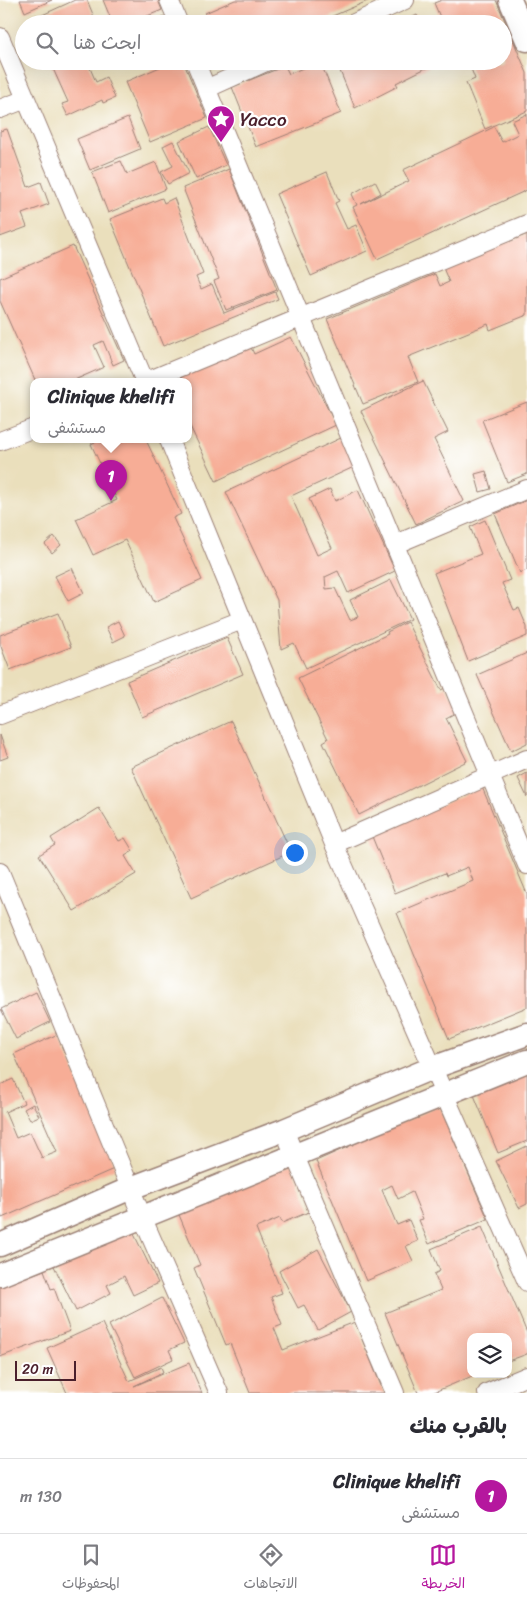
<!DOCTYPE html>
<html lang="ar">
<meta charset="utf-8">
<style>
:root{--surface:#fff;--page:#f2f2f3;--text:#2b2b33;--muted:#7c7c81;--line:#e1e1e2;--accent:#b5179e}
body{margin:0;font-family:Sriracha,"Playpen Sans Arabic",sans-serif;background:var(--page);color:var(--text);direction:rtl}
.controls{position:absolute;right:15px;bottom:15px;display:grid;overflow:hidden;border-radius:10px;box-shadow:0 5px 20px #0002}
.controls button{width:45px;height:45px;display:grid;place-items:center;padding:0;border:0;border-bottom:1px solid var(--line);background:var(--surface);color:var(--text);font:25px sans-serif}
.scale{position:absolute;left:15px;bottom:12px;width:61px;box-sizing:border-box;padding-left:5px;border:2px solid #4a1f2b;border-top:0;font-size:14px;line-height:18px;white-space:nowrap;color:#4a1f2b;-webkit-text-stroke:4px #fff;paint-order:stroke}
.you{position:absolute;left:294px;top:852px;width:18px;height:18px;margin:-12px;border:4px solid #fff;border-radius:50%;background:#1a73e8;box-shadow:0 0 0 8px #1a73e833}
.badge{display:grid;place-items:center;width:32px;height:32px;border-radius:50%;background:var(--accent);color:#fff;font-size:16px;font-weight:700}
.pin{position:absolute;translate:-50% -41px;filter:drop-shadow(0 1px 2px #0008)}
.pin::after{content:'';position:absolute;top:26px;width:18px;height:15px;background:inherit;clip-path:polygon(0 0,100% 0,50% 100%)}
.popup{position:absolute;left:30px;top:378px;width:162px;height:65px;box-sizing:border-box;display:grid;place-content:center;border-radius:10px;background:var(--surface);filter:drop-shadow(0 1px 4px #0005);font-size:16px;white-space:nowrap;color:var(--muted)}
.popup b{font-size:19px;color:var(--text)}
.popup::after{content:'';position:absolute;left:50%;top:100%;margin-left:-10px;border:10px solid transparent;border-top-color:var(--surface)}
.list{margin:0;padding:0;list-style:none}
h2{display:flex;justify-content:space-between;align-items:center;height:65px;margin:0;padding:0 20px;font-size:21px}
h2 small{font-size:16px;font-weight:400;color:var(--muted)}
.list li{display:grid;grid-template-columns:32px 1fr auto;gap:15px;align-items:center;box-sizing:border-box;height:75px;padding:0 20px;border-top:1px solid var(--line)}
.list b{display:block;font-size:19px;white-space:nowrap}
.list p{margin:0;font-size:16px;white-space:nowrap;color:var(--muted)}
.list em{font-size:16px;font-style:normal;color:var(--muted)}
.icon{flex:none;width:28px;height:28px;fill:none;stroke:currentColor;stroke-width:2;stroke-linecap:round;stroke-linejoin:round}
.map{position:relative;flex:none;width:527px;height:1393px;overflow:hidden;direction:ltr}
.search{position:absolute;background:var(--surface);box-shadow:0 5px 20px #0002;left:15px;right:15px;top:15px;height:55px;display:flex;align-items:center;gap:12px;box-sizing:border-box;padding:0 18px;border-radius:28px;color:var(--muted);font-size:19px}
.sheet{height:140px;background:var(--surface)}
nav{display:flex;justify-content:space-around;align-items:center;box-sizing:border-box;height:70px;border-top:1px solid var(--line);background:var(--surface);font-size:14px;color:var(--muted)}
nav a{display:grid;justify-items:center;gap:2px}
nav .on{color:var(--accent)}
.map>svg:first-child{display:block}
.building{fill:#f7ad96}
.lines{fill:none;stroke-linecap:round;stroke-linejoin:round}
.minor-casing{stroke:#9a7f74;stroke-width:20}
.tertiary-casing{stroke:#9a7f74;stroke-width:25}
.minor{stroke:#fff;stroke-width:18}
.tertiary{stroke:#fff;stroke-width:22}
.labels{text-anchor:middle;stroke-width:4.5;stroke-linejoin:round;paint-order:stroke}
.poi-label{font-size:19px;fill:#4a1f2b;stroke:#fff;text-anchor:start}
</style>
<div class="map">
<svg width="527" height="1393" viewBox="0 0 527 1393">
<rect width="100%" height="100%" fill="#fff"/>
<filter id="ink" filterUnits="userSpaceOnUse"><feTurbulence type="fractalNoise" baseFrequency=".02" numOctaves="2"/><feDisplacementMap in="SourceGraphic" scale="10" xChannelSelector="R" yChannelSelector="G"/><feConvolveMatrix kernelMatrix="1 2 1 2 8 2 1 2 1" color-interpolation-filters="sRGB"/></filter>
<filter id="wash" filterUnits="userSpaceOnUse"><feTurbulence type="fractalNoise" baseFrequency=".0096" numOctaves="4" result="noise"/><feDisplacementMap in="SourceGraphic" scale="20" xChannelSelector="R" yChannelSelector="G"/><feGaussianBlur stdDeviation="1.12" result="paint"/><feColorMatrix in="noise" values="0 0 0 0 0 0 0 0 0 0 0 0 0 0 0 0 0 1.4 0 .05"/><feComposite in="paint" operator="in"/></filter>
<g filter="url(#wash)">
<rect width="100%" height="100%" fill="#eadfbc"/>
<g id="blocks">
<!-- building -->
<path class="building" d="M20,0H52L25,12Z
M75,0H87L97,24H28L27,22Z
M103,0H158L162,10L128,24H113Z
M235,0H370L314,24H210L205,13Z
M442,0H496L527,73V111L485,129L466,83L475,79L468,61H503V24H452L451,22L443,24L434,3Z
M417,15L422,24H399Z
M167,16L170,24H149Z
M52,61H87L96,82L106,77L115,98L103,103L102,100L68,116L62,104L68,102L50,62Z
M174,61H183L207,118L150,142L125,82Z
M303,61H320L341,113L256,147L232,87L285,66L289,74L305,67Z
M336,61H440L396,83L398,86L355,108Z
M527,114V190L377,259L353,207L357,205L352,194L375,181L381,193L361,204L409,181L403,170L494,127L502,142L518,134L512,121Z
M128,118L140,149L90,170L77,139Z
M209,127L226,165L196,179L179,141Z
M7,129L28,187L41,182L49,204L22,214L27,227L0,237V131Z
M173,141L189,173L168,184L161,172L173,166L163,146Z
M121,161L127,174L156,162L166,189L108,213L92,172Z
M229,169L277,290L226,310L214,281L219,279L183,188Z
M327,172L339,201L335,203L347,229L356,225L367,251L311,276L276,194Z
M162,198L164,203L174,198L203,274L196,277L201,289L212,284L224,313L275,292L278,299L163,346L110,219Z
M527,234V315L490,330L488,324L408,357L418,382L363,404L327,319L435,274L440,286L449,282L443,268Z
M73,246L124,360L113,365L103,341L94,345L104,367L70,382H36L0,301V278Z
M291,337L336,425L216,481L188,422V382H178L182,380L180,375L249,343L254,354Z
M423,381L448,432L434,439L464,501L416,524L361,411Z
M527,402V474L507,482L482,420Z
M343,437L356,466L291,496L317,555L332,548L309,499L330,489L335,501L358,490L395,571L348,593L338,571L325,577L326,589L335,588L350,620L358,617L350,600L391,580L410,619L306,668L294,643L281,649L277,600L226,492Z
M99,440H146L181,514L173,518L202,580L154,602L125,540L93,555L76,519L117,500L91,444Z
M486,471L491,489L480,492L475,474Z
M527,500V570L520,573L495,514Z
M485,520L510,580L502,583L514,610L519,608L527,627V636L468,661L434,573L481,554L470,527Z
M54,536L61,545L52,553L45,544Z
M72,568L84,593L68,601L55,576Z
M58,613L71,647L10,670L0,644V635Z
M118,621L125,636L113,642L106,627Z
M407,622L441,690L447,687L459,711L446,718L467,761L359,815L323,742L328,739L298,678L388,634L387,632Z
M227,638L243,674L142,717L127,681Z
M527,653V743L511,751L477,675Z
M231,721L291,852L191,898L131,767Z
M0,735L8,757L0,760Z
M527,773V797L518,778Z
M482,787L527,894V1007L449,1039L397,913L473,881L468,867L446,876L445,873L395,893L371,834Z
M99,808L119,841L125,838L133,851L125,856L136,874L74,911L39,855L55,845L51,838Z
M36,992L50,1022L16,1039L1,1009Z
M58,1034L116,1168L2,1218L0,1213V1085L13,1079L24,1103L5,1112L16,1138L30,1132L42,1158L57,1152L14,1054Z
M527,1065V1141L498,1153L471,1088Z
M33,1104L39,1116L30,1120L24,1109Z
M439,1106L488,1219L429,1244L419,1220L423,1219L412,1192L398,1199L392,1185L382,1190L397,1225L409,1220L418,1241L406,1246L413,1261L366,1281L316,1161Z
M527,1146V1204L519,1208L496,1161Z
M292,1164L311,1211L282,1223L280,1218L256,1228L282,1293L271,1297L282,1325L274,1328L283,1350L355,1322L384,1393H250L230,1343L226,1345L194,1268L200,1265L177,1210Z
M130,1226L158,1283L133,1295L124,1276L107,1285L111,1293L76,1311L54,1266Z
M482,1227L527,1333V1354L508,1361V1337H471V1374H477L432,1393H418L385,1313L441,1290L434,1274L440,1271L431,1249Z
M318,1249L351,1312L318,1330L304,1305L298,1308L279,1271Z
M44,1270L51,1289L54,1288L70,1331L0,1357V1287Z
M162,1298L184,1343L169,1350L173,1359L135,1377L109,1325Z
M102,1323L129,1381L161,1367L163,1372L134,1386L189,1363L202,1393H67L47,1348Z"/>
</g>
</g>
<g filter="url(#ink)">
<use href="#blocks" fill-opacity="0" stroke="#9a7f74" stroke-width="1"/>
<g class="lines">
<!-- minor casing -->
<g class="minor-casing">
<path id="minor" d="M169,0L179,24
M352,24L405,0
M0,37L145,382
M195,61L527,865
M206,89L268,61
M0,109L26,99
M145,382L527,224
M169,440L334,844L527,1282
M0,441L34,428
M396,544L527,489
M0,715L242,620
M334,844L527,759
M0,872L143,1219L219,1393
M284,1130L395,1393
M487,1393L527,1376"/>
</g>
<!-- tertiary casing -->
<g class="tertiary-casing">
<path id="tertiary" d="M510,0L527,40
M0,1245L131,1188L284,1130L432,1068L527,1034
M0,1275L527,1061"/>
</g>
<!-- minor -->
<use href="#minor" class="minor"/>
<!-- tertiary -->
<use href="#tertiary" class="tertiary"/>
</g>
</g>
<!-- icons -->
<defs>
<g id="sight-pin" transform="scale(1.4375)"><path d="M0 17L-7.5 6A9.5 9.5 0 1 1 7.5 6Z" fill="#b5179e" stroke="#fff"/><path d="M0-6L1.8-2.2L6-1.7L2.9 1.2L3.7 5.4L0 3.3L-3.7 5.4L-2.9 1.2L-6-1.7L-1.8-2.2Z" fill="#fff"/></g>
</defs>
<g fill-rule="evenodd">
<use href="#sight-pin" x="221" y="119"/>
</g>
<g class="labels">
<!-- poi labels -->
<g class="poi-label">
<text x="240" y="126">Yacco</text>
</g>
</g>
</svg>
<div class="controls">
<button><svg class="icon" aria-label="layers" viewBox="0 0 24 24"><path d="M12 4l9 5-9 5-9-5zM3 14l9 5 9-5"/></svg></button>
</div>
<div class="scale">20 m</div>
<div class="you"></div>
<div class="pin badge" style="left:111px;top:501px">1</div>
<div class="popup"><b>Clinique khelifi</b>مستشفى</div>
<div class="search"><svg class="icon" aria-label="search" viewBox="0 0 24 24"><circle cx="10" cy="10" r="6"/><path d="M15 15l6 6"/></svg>ابحث هنا</div>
</div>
<section class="sheet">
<h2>بالقرب منك<small></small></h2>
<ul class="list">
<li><span class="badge">1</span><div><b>Clinique khelifi</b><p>مستشفى</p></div><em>130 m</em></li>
</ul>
</section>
<nav>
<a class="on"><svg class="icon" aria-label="map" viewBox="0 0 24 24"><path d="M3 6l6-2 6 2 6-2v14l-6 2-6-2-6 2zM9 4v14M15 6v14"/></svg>الخريطة</a>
<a><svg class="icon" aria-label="directions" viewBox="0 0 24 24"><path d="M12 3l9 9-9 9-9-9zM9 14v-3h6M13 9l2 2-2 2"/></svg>الاتجاهات</a>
<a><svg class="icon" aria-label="saved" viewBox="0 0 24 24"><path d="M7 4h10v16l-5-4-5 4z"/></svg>المحفوظات</a>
</nav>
